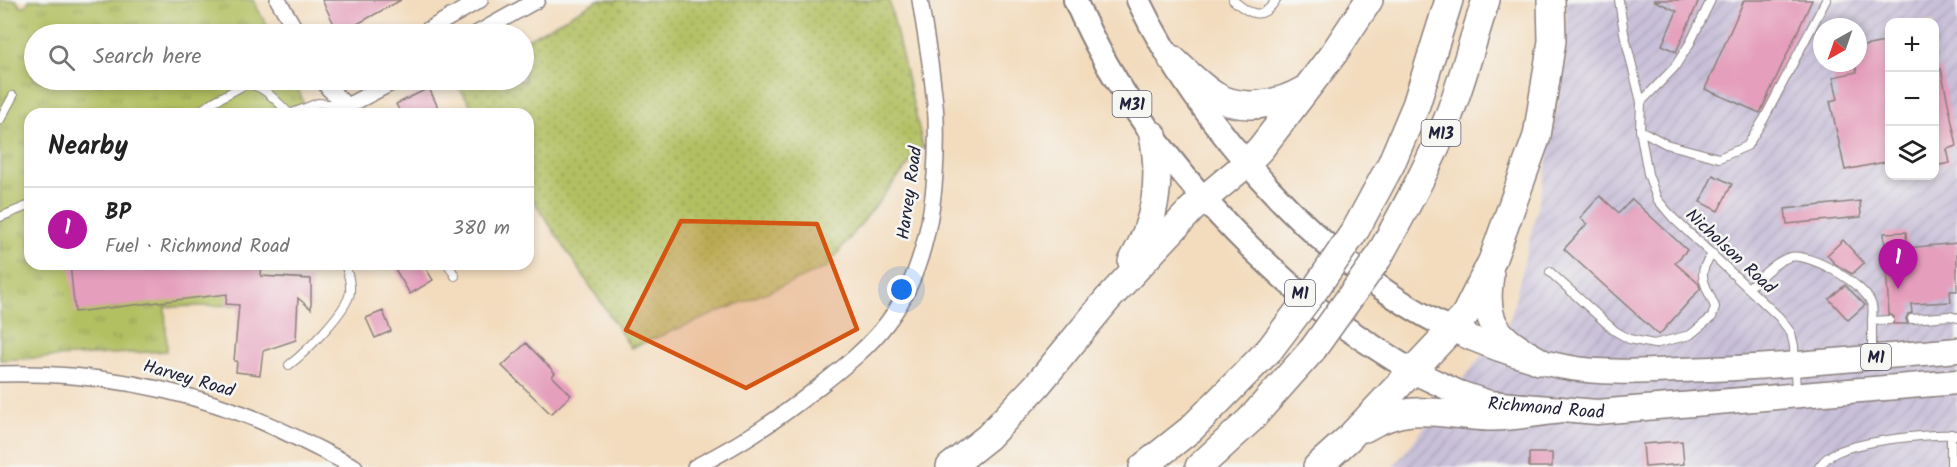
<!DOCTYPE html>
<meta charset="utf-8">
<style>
:root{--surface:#fff;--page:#f6f6f6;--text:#222;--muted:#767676;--line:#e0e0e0;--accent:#b5179e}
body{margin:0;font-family:Kalam,sans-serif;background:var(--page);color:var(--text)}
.controls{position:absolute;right:18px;top:18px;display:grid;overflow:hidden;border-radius:12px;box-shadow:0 3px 9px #0003}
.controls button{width:54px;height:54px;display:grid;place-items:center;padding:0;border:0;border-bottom:2px solid var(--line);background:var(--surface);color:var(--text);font:30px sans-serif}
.compass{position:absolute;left:1813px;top:18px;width:54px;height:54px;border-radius:50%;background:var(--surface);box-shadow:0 3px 9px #0003;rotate:220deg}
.you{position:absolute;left:902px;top:290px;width:21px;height:21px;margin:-15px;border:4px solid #fff;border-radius:50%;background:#1a73e8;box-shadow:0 0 0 9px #1a73e833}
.badge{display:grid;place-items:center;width:39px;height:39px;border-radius:50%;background:var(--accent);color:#fff;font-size:20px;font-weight:700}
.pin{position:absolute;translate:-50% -50px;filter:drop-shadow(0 2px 3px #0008)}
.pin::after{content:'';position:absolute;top:32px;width:21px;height:18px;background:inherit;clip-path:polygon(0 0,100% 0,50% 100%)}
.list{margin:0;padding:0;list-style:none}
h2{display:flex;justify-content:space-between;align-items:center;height:78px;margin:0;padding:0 24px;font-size:26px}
h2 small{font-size:20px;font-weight:400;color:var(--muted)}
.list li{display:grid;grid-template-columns:39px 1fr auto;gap:18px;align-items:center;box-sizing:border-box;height:84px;padding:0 24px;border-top:2px solid var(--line)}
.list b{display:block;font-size:22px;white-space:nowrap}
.list p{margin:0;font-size:20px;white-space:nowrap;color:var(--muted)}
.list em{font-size:20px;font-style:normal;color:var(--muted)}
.icon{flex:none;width:33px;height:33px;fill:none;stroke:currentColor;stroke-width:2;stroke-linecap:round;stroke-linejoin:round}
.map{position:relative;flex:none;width:1957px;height:467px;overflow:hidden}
.search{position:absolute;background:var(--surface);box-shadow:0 3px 9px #0003;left:24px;top:24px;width:510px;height:66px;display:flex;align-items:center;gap:15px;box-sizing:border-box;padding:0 21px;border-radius:33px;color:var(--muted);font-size:22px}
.panel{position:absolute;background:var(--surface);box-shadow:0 3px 9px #0003;left:24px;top:108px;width:510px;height:162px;border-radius:18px}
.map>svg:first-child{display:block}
.industrial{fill:url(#industrial-furrows);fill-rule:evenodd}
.grass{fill:url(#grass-dots);stroke:#6a714e;stroke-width:1.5}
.park{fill:url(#park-tufts);stroke:#6a714e;stroke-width:1.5}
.building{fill:#e59ebb}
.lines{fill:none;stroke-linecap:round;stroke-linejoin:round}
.service-casing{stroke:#8a7f7c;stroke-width:10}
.minor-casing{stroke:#8a7f7c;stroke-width:18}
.primary-casing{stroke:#8a7f7c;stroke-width:26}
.trunk-casing{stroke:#8a7f7c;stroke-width:27}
.motorway-casing{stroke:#8a7f7c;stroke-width:30}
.service{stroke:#fff;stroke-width:8}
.minor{stroke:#fff;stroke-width:15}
.primary{stroke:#fff;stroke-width:22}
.trunk{stroke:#fff;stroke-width:24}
.motorway{stroke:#fff;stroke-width:27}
.motorway-bridge-casing{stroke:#8a7f7c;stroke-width:30;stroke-linecap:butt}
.motorway-bridge{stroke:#fff;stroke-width:27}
.marked{fill:#d45411;fill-opacity:0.2;stroke:#d45411;stroke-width:4.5;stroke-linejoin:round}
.labels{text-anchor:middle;stroke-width:5;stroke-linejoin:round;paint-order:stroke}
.shield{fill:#f6f6f2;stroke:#626272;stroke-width:1.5}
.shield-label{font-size:16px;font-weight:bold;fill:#22223b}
.street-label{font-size:18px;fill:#22223b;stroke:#f6f6f2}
</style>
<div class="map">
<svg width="1957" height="467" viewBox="0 0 1957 467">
<defs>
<pattern id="industrial-furrows" width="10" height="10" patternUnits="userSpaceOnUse" patternTransform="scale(1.5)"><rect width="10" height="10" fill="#c8bfd8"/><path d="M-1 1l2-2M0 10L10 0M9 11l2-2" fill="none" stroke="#aca4ba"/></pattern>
<pattern id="grass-dots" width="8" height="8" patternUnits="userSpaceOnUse" patternTransform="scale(1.5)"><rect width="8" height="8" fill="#b3c062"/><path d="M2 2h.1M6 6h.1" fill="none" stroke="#919c52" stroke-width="1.8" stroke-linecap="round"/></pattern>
<pattern id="park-tufts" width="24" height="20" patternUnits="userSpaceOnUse" patternTransform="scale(1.5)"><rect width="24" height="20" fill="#b3c062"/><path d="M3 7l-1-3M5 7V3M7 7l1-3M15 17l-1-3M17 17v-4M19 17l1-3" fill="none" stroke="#919c52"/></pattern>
</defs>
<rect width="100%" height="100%" fill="#f6f6f2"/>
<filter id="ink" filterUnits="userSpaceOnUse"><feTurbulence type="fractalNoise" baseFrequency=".0167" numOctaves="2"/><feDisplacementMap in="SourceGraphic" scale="12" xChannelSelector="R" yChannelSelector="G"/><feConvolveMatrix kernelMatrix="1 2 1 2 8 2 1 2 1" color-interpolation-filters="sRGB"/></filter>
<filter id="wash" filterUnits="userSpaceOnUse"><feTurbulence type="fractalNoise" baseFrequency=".008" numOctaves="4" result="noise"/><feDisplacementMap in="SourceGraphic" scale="24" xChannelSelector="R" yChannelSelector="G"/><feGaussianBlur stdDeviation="1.35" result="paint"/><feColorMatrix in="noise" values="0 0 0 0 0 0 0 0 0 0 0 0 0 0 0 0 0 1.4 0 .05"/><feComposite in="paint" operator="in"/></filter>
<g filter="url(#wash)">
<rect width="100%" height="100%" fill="#f3dcbd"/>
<!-- industrial -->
<path class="industrial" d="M1567,0H1957V467H1393L1510,320L1542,189L1565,65ZM1890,22H1934V176H1890ZM1822,27H1858V63H1822Z"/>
<!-- grass -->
<path class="grass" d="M598,0H889L923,146L826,268L631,348L528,192V114H477L454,80H524V41Z"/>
<!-- park -->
<path class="park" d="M0,0H16L20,6H26L29,0H253L271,34H34V80H295L307,114H30V264H241L238,305L165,307L167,351L0,360Z"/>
<g id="blocks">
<!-- building -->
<path class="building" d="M322,0H401L339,34Z
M1653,0H1699L1676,52L1662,45L1677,11Z
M1744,0H1812L1760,113L1705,89Z
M1890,41V161L1845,170L1830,101L1838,99L1833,77L1857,72L1855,63H1858V47Z
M1935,69H1941L1957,146L1947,149L1950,163L1935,166Z
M429,88L441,114H401L396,104Z
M1713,175L1732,184L1718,211L1700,202Z
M1600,196L1619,213L1632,199L1687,250L1675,263L1699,284L1700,289L1659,335L1564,249L1587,224L1580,218Z
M1860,201L1861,217L1787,224L1785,209Z
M1906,232L1907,248L1957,243V291H1950L1951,302L1911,304L1912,313L1908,314L1906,319L1908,324H1893L1894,317L1889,314L1884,233Z
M1843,240L1864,263L1852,274L1835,264L1827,255Z
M70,264H262L261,276L311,279V309L298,298L296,340L263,351L260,375L236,372L237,361H234L239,305L226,304L227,294L75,312Z
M392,264H423L433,280L410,294Z
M1845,285L1865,305L1848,320L1829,299Z
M383,311L391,331L375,338L366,318Z
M526,343L555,373L552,376L571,395L551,414L502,366Z
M1682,441L1684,464L1645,467L1643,444Z
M1529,453H1552V467H1529Z"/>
</g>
</g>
<g filter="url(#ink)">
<use href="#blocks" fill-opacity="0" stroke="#8a7f7c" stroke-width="1.5"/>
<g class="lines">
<!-- service casing -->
<g class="service-casing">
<path id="service" d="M1233,0C1250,15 1262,21 1276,0
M1619,0L1624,33L1641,102L1640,130L1648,174L1657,199L1673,218L1779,317L1791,333L1794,346L1796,393
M1641,102L1674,68L1690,43L1711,0
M196,114L211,103L246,84C263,84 278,103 290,114
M290,114L318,103L347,106L354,114
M0,120L13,96
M1640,130L1666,144L1719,158L1747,146L1764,119L1826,0
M0,217L30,205
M448,264L455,276
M1550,272L1615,331L1629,339L1654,344L1690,335L1712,317L1715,307C1706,285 1694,274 1713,254
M1749,287C1761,277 1774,262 1790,257C1809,252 1864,284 1871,303C1874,308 1872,316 1872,321
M1912,319L1950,316L1957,318
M1872,356V321L1889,320
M289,365C304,354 348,310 350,292C351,283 348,273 345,264
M1951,434V467
M1819,467C1823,461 1830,455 1837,452C1863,441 1928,433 1957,435"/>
</g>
<!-- minor casing -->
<g class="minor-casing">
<path id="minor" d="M278,0L298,34
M421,34L480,0
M476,34L537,0
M324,80L328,88L347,106L397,80
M328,88L342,80
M0,374C83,372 165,385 243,414C281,428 318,449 355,467
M695,467C740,445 783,416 821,385C845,366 869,347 887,323C930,267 938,185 936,118C934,78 926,39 920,0"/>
</g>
<!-- primary casing -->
<g class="primary-casing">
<path id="primary" d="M1075,0C1115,93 1178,176 1250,247C1274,270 1298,293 1324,313C1353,334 1382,352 1412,371
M1138,0C1196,122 1327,272 1451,329"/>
</g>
<!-- trunk casing -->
<g class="trunk-casing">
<g id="trunk">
<path d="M1451,329C1490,347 1529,361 1571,368C1607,374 1644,371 1680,370C1773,368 1865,358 1957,350"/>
<path id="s1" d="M1412,371L1459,393L1489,403L1597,412L1957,382"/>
</g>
</g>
<!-- motorway casing -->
<g class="motorway-casing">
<path id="motorway" d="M1172,59C1185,71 1199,85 1214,95C1241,112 1278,105 1304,90
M1356,229L1391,164L1416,105L1449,0
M1378,258C1403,212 1429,167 1448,118C1463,79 1473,39 1486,0
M1132,262C1156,221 1162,181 1153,135
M1490,275C1482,325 1498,338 1539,361
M1365,428C1411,401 1439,415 1488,417C1511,418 1535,412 1558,410
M950,467L988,437L1038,384L1107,300L1192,209L1247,163L1261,148L1334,53L1369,0
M1143,467L1191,429L1270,349
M1199,467L1250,420L1313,349
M1317,467L1348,439L1465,315L1492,261L1537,136L1552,41L1551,0"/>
</g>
<!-- service -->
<use href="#service" class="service"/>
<!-- minor -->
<use href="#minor" class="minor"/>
<!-- primary -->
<use href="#primary" class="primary"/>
<!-- trunk -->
<use href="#trunk" class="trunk"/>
<!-- motorway -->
<use href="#motorway" class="motorway"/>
<!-- motorway-bridge casing -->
<g class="motorway-bridge-casing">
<path id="motorway-bridge" d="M1270,349L1316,288L1356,229
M1313,349L1378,258"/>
</g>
<!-- motorway-bridge -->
<use href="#motorway-bridge" class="motorway-bridge"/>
</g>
</g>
<!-- marked area -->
<path class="marked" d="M681,221L817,224L857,329L746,388L626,330Z"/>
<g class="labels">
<!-- shield labels -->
<g class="shield">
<rect x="1112.5" y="91" width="39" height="26" rx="4.5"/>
<rect x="1421.5" y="120" width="39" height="26" rx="4.5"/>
<rect x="1285" y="280" width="30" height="26" rx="4.5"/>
<rect x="1861" y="344" width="30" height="26" rx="4.5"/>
</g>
<g class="shield-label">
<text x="1132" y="110">M31</text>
<text x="1441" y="139">M13</text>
<text x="1300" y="299">M1</text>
<text x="1876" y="363">M1</text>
</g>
<!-- street labels -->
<g class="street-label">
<text transform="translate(909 193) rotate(-82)" y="6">Harvey Road</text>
<text transform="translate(1731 251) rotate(43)" y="6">Nicholson Road</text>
<text transform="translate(189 378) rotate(16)" y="6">Harvey Road</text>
<text dy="6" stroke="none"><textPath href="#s1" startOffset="141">Richmond Road</textPath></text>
</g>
</g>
</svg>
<div class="controls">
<button>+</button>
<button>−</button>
<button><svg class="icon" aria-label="layers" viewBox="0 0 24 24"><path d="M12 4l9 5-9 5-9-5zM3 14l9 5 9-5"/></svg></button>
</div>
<svg class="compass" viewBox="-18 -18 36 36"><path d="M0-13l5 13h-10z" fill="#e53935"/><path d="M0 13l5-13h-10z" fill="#767676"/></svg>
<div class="you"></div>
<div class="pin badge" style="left:1898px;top:289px">1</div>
<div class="search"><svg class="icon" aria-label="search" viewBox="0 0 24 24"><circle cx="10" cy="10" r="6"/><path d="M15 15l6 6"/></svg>Search here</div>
<section class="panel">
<h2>Nearby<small></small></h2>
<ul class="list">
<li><span class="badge">1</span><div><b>BP</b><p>Fuel · Richmond Road</p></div><em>380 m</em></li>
</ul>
</section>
</div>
